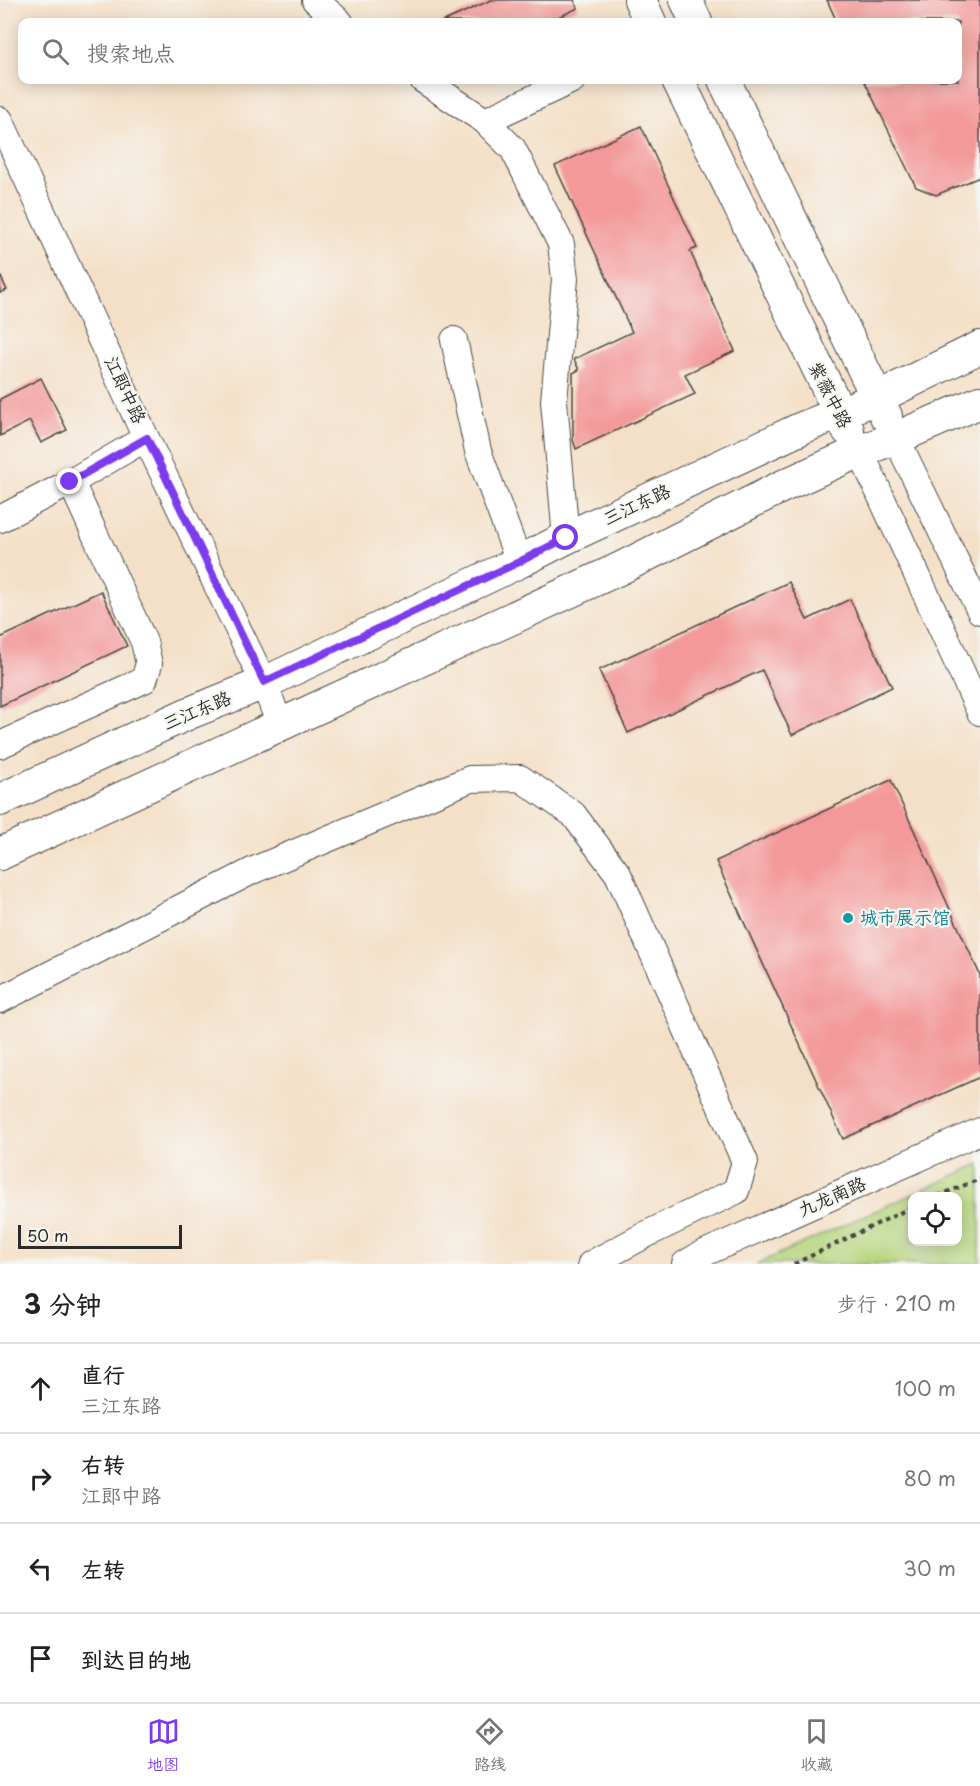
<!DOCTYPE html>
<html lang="zh">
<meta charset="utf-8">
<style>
:root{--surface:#fff;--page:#f2f2f2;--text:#222;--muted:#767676;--line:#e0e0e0;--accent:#7c3aed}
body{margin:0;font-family:"Playpen Sans","LXGW WenKai TC",sans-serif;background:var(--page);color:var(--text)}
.controls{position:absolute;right:18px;bottom:18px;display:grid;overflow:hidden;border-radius:12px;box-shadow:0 3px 15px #0003}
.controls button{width:54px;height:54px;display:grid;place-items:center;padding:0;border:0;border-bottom:2px solid var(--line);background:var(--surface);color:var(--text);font:30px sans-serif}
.scale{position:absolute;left:18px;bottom:15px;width:164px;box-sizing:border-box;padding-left:6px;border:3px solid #2b2b2b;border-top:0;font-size:16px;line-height:21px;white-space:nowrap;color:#2b2b2b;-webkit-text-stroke:4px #f6f6f2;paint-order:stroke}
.stop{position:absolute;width:18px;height:18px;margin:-14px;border:4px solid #7c3aed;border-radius:50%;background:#fff}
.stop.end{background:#7c3aed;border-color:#fff;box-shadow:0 2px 6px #0008}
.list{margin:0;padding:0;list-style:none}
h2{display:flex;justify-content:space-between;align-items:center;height:78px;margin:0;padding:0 24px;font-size:26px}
h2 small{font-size:20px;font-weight:400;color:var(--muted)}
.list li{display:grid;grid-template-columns:39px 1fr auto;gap:18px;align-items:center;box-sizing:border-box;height:90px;padding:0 24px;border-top:2px solid var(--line)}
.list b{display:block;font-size:22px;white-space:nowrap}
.list p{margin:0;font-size:20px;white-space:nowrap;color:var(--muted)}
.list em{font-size:20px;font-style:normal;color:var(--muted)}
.icon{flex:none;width:33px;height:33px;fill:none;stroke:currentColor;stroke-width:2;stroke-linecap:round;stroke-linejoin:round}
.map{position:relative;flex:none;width:980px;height:1264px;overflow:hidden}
.search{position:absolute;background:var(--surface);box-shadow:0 3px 15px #0003;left:18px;right:18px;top:18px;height:66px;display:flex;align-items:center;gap:15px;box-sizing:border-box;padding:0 21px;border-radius:12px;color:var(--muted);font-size:22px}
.sheet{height:438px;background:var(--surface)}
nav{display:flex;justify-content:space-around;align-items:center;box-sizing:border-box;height:84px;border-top:2px solid var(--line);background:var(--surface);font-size:16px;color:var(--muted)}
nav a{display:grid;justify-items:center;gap:3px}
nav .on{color:var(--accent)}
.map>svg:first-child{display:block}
.green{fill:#b5d47b;stroke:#708053;stroke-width:1.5;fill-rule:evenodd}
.building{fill:#f39999}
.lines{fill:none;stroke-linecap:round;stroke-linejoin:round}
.minor-casing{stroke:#494643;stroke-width:28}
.major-casing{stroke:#494643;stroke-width:34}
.path{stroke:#494643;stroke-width:4;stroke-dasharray:4.5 4.5;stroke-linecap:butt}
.minor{stroke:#fff;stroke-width:26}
.major{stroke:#fff;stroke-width:32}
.route{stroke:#7c3aed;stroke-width:8}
.culture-dot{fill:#0f9aa8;stroke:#f6f6f2;stroke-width:2}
.labels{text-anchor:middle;stroke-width:4.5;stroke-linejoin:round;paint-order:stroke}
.street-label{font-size:18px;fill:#2b2b2b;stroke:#f6f6f2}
.culture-label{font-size:18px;fill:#0d838f;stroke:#f6f6f2;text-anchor:start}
</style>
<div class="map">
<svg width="980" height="1264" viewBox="0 0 980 1264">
<rect width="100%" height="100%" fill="#f6f6f2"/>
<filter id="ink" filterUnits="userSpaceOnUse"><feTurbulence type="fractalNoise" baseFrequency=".0167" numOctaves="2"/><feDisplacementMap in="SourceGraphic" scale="12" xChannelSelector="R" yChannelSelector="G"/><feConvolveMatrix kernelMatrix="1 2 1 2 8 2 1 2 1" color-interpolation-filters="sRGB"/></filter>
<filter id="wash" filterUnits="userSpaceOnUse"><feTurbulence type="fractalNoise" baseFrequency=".008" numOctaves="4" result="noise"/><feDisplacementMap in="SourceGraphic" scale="24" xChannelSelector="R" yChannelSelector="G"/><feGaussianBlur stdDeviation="1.35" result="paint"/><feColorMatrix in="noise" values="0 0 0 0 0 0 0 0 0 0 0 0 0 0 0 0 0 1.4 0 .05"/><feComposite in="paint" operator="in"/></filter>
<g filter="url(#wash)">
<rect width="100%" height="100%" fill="#f4e0c8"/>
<!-- green -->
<path class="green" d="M980,1164V1264H757ZM912,1196H958V1242H912Z"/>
<g id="blocks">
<!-- building -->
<path class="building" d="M491,0H574L578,8L548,22H442Z
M827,0H980V177L936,195L916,187L864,80H958V22H837Z
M641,126L697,248L690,251L735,351L685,374L695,394L576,449L573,440V373L579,370L574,359L632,332L555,166Z
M0,275L7,290L0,293Z
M41,378L67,430L41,443L30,421L0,436V399Z
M789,582L807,620L850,599L892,687L792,735L762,670L628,733L599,670Z
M101,591L127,646L0,706V638Z
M891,780L980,975V1077L843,1139L716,861Z"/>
</g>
</g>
<g filter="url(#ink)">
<use href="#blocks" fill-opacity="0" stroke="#494643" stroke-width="1.5"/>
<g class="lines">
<!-- minor casing -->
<g class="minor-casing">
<path id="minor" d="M315,0L340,22
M423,80L485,121L513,149L561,244L565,279L554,401L566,538
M0,120L146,438L264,683L280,725
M485,121L572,80
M454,340L478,451L519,562
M896,438L980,611
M860,451L980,712
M0,519L71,482L146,438
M0,745L144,680L149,664L144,642L71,482
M0,1000L254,870L470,779L520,778L573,814L618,874L745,1162L736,1191L649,1233L591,1264
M685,1264L700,1255L980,1131"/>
</g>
<!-- major casing -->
<g class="major-casing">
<path id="major" d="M640,0L650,22
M686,0L696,22
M678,80L848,430
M724,80L886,416
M0,800L187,714L264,683L519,562L566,538L802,428L877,398L980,347
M0,854L621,568L783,486L860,451L896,438L980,402"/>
</g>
<!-- path -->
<path class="path" d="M938,1196L980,1179
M794,1264L912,1207"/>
<!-- minor -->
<use href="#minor" class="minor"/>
<!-- major -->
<use href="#major" class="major"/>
</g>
</g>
<g class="lines" filter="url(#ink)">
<!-- route -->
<path class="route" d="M70,482L147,438L264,682L519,562L566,538"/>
</g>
<!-- markers -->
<circle class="culture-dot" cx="848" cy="918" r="6"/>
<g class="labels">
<!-- street labels -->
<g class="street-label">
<text transform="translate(125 390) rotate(65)" y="6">江郎中路</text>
<text transform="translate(830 395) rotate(63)" y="6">紫薇中路</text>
<text transform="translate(637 505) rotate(-25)" y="6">三江东路</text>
<text transform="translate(197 711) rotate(-23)" y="6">三江东路</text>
<text transform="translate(832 1197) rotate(-24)" y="6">九龙南路</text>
</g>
<!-- culture labels -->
<g class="culture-label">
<text x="860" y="924">城市展示馆</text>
</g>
</g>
</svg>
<div class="controls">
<button><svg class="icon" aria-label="locate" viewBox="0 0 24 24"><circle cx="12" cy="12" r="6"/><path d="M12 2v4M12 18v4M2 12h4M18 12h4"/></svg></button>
</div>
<div class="scale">50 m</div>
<div class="stop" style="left:566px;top:538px"></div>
<div class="stop end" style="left:70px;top:482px"></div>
<div class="search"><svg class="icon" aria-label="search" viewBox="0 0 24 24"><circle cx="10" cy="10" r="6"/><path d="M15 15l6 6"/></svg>搜索地点</div>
</div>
<section class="sheet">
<h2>3 分钟<small>步行 · 210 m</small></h2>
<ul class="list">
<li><svg class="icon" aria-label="ahead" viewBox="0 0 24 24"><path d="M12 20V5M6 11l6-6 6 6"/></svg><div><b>直行</b><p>三江东路</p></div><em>100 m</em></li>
<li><svg class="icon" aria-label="right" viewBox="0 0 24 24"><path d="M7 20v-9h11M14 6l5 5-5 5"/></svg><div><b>右转</b><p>江郎中路</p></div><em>80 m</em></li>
<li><svg class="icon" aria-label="left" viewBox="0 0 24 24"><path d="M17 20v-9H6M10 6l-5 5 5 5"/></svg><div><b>左转</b></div><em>30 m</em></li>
<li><svg class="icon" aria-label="arrive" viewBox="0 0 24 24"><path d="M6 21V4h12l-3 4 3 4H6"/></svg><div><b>到达目的地</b></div></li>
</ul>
</section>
<nav>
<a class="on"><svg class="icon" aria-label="map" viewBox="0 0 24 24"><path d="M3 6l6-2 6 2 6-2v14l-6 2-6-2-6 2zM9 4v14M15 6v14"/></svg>地图</a>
<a><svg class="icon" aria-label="directions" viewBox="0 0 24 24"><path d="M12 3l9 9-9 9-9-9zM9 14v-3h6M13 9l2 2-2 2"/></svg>路线</a>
<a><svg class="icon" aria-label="saved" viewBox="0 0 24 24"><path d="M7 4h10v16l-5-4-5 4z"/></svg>收藏</a>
</nav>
